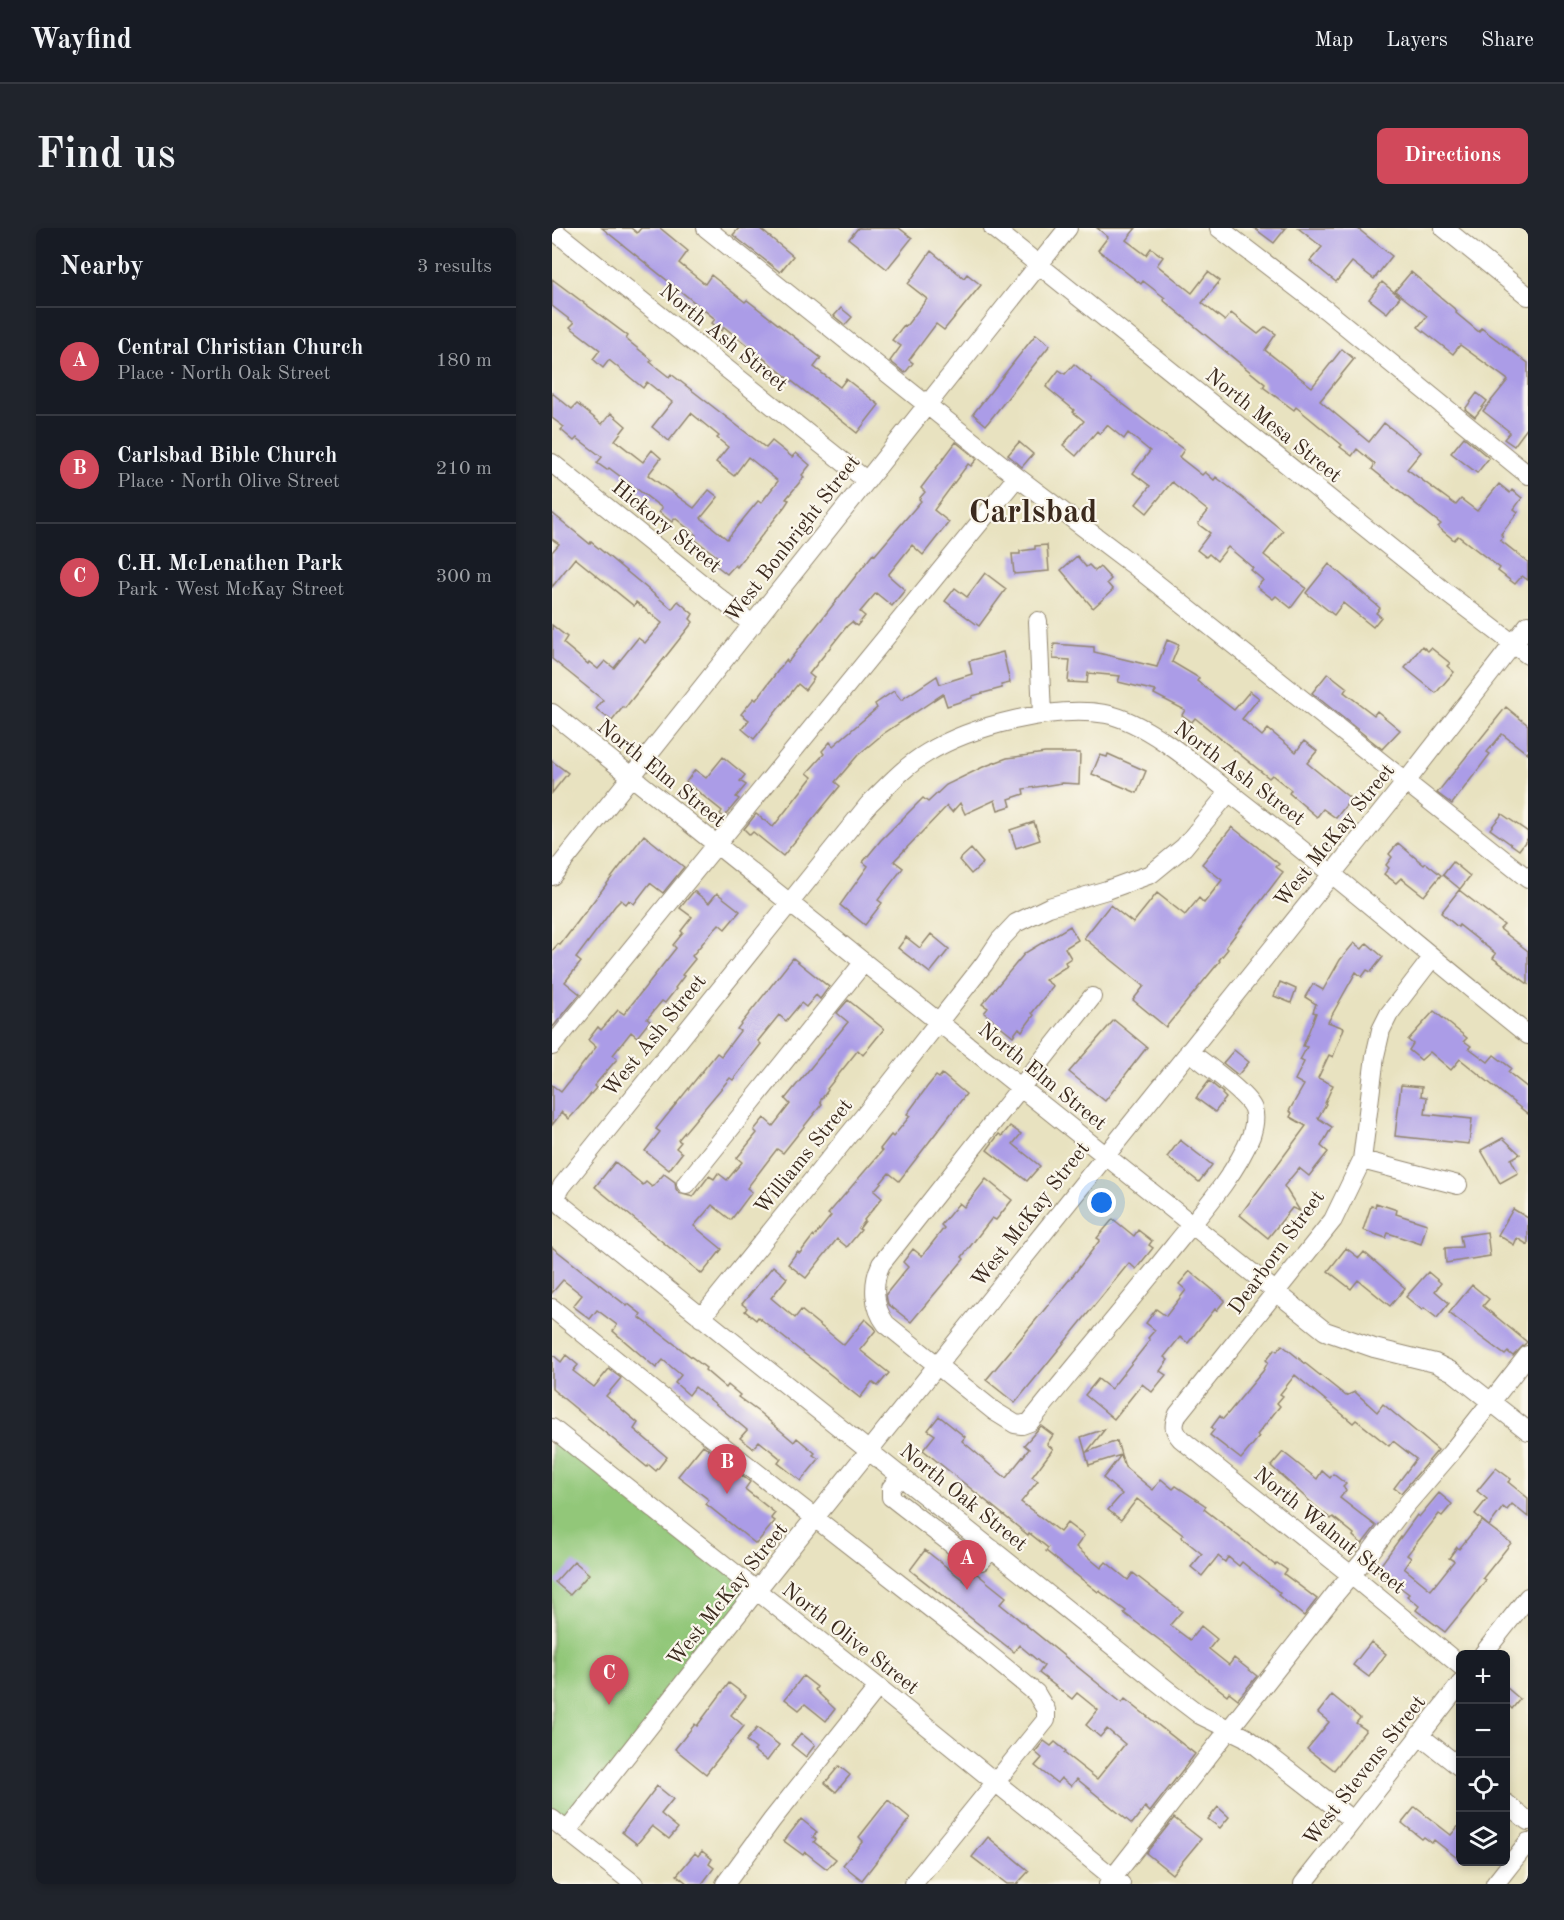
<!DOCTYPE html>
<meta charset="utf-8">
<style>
:root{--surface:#171b24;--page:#20242c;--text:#f1f3f6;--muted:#9ea1a6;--line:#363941;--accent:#d1495b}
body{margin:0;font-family:"Old Standard TT",serif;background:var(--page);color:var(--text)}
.controls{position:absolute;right:18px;bottom:18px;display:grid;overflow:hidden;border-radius:9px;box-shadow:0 3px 9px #0003}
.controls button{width:54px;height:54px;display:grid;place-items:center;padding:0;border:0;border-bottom:2px solid var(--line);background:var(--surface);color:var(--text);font:30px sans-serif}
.you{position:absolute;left:550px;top:975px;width:21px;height:21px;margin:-15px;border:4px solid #fff;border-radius:50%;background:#1a73e8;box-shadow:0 0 0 9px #1a73e833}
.badge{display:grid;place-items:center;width:39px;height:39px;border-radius:50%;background:var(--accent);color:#fff;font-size:20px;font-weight:700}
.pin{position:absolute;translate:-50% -50px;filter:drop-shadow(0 2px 3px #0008)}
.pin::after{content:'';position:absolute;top:32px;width:21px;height:18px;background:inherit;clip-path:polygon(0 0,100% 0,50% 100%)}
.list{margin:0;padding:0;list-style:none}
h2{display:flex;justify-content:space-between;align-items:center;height:78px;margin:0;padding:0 24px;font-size:26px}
h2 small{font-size:20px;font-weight:400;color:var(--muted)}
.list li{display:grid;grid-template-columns:39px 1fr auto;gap:18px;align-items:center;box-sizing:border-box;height:108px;padding:0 24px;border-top:2px solid var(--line)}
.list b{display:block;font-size:22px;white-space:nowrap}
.list p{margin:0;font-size:20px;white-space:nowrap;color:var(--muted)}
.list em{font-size:20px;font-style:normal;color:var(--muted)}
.icon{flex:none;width:33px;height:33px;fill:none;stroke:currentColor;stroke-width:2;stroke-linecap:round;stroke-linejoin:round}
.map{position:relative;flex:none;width:976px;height:1656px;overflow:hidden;border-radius:9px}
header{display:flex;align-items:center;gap:36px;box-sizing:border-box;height:84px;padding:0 30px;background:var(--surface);border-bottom:2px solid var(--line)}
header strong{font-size:28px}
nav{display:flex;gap:33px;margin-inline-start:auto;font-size:21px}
.intro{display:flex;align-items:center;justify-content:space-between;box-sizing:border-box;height:144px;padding:0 36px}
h1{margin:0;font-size:42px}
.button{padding:15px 27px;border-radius:9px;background:var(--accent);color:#fff;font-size:21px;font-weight:700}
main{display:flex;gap:36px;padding:0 36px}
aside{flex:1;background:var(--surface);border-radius:9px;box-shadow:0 3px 9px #0003}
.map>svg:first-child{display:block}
.green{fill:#92c779;stroke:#66784c;stroke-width:1.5}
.building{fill:#ab9ce7}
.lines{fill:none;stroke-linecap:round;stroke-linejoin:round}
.minor-casing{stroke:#92866f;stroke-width:20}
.minor{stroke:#fff;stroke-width:18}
.labels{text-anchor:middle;stroke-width:4.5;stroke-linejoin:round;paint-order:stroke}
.street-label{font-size:21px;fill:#3b2a1e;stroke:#fbf7ec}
.town-label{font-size:33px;font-weight:bold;fill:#3b2a1e;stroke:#fbf7ec}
</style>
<header>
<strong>Wayfind</strong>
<nav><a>Map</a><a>Layers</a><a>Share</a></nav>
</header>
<div class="intro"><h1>Find us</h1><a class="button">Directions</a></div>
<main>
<aside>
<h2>Nearby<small>3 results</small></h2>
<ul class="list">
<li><span class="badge">A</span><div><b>Central Christian Church</b><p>Place · North Oak Street</p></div><em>180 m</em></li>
<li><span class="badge">B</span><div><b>Carlsbad Bible Church</b><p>Place · North Olive Street</p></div><em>210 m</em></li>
<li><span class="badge">C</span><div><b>C.H. McLenathen Park</b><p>Park · West McKay Street</p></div><em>300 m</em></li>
</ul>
</aside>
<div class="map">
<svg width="976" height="1656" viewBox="0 0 976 1656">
<rect width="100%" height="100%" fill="#fbf7ec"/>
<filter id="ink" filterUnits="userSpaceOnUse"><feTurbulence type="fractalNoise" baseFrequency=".0167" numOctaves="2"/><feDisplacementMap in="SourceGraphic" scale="12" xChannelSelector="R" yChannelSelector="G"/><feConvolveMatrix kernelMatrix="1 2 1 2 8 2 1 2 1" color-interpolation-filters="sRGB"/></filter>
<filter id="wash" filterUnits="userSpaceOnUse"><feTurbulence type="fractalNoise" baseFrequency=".008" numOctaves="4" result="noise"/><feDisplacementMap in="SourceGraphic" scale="24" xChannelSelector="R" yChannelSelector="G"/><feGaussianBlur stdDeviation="1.35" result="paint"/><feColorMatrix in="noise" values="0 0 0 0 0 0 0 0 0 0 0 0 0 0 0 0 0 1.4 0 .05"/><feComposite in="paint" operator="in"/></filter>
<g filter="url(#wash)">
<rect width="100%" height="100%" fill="#e8e2c0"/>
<!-- green -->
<path class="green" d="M0,1200L204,1363L15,1603L0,1591Z"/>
<g id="blocks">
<!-- building -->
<path class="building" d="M50,0H79L85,5L89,0H108L136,23L127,35L153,56L159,47L193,74L195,72L269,130L262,139L288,159L294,151L327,177L305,205L172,99L170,103L160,95L163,91Z
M187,0H207L241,28L228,44L181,7Z
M306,0H347L360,10L335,41L297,11Z
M545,0H584L574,12L594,27L599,20L611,29L605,37L640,65L656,44L668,53L650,75L673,93L679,85L706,106L714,99L724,106L713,122L760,159L790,121L802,131L768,173L817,214L832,195L869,224L855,241L904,277L909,271L925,283L947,256L958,265L960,262L970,270L962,281L966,284L949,306L951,308L948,312L976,334V352L970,348L963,356L946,343L948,340L906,308L902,312L886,299L889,296L820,241L823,236L805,221L800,228L788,219L790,217L744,179L742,182L711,159L713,156L611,72L613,70L591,53L589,56L546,22L556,9Z
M702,0H734L722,15Z
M746,0H805L840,28L822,51L800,34L784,54L758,33L770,19Z
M379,23L412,50L415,46L429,57L392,102L384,96L357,132L361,135L353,145L338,133L349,118L340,112L352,97L354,98L375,71L356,56Z
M859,44L905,83L904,85L927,104L929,100L976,135V199L962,218L952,211L958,204L931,183L956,152L908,117L901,126L866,99L875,88L843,63Z
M0,51L76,108L74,111L100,132L98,134L117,149L119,146L214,220L220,213L240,229L244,225L258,237L250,247L252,249L234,271L237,272L233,278L185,339L183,337L175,346L161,335L166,329L141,310L144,307L123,290L120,294L107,284L110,280L57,240L55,242L45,235L50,229L25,210L22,213L9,202L12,199L0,190V165L20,181L25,176L50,196L59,185L74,198L63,212L91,234L100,222L109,230L96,247L142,280L157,262L166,269L149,290L175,311L206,273L209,275L226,253L196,229L182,248L164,234L176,219L165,210L167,208L139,185L117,213L100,199L120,174L95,154L91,160L57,132L51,140L41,131L48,122L18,99L22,95L0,78Z
M830,54L848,69L835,85L817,71Z
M289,80L300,89L293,97L282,88Z
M484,106L498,117L434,197L421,186Z
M522,136L540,151L539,152L632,222L627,229L650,247L653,244L662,252L664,249L677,259L731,303L712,327L754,360L739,380L724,368L721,371L705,359L711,352L699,342L701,340L676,319L665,333L657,326L654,329L645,322L658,305L646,296L656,283L620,254L595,285L584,276L598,258L581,245L598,223L576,205L572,211L555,197L548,206L545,203L524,228L511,217L532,193L521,184L522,182L494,159L507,142L513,146Z
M925,165L935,173L923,189L913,181Z
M912,209L937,230L925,245L899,225Z
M404,214L425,231L419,238L416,236L382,282L397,294L371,327L360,317L336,347L353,362L340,378L324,365L308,384L313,388L305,398L300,394L295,398L257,446L262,450L253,462L246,456L202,511L190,501L197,492L189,486L202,470L204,472L234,432L236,434L321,326L323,327L369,273L367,271L373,264L369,260Z
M467,214L481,226L470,239L456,227Z
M0,285L38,316L39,314L120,381L126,373L141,386L138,391L141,394L73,480L71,479L60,493L44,481L51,472L0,431V397L15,409L11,415L36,436L37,434L46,441L53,433L62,440L86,410L93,415L110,395L84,374L82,378L23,330L0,359V324L7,316L0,311Z
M495,317L497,343L462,346L460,326H468V323L483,321V318Z
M525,328L534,339L537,337L543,343L548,339L559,351L555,355L561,362L541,380L509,342Z
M777,336L828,380L824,385L829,389L821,399L791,375L782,387L754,365Z
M433,345L454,361L427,398L393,373L403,360L415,369Z
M615,412L627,417L620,434L647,450L645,453L682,482L698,463L707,470L690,491L710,508L716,501L744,524L752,513L765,523L755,535L799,571L784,590L771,581L765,589L737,565L739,562L720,547L717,550L643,490L640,494L630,487L633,482L602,466L604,463L566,454L568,448L536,445L535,455L516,454L518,432L501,431L502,416L542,419V424L605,439Z
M870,418L876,423L879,420L898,435L895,438L902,444L884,465L853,440Z
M451,424L458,455L449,457L450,460L420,468V470L395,478L391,466L331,506L306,527L283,554L288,558L231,628L201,604L198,607L192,601L204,586L221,599L260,549L255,545L272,526L270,523L278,514L281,518L325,480L323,476L342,463L349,472L385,448L388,456L420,446L417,433Z
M776,445L795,460L792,464L822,487L825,483L848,502L830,521L760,465Z
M954,479L976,497V526L950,506L935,524L938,526L900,576L885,565Z
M493,525H528L527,556L510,555L471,561L472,566L457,571L459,578L446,582L443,572L413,586L408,575L400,584L395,578L342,633L351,640L326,672L330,675L313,697L288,677L316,638L311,634L329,612L371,570L376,574L394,557L431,539L455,530Z
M556,526L594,543L585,565L540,546L548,527L555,529Z
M171,529L193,547L188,553L194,557L184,569L187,571L172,589L168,586L170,583L134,554L143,542L154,550Z
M0,533L16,545L0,565Z
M950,586L976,604V610L967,622L938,601Z
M482,594L488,612L464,620L458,602Z
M680,599L727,636L724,639L731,644L674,719L676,721L667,732L668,733L614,799L581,772L592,758L532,710L558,677L581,695L605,665L633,687L647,670L652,675L670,652L650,636Z
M92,607L132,639L111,665L98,655L82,676L77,672L74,676L69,672L63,678L24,730L29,734L13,754L28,766L0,800V723L6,716L8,717Z
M846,615L872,637L874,635L889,647L872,668L849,650L844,655L832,646L837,640L834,637L840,629L837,626Z
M419,621L431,635L419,646L407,632Z
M901,634L918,648L908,661L891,647Z
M907,662L952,697L948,701L976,723V756L941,730L944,726L907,697L906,699L889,685Z
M142,663L157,675L165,665L188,683L173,701L167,696L159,705L140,728L143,731L130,747L132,748L123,760L124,761L113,775L110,773L95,791L98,793L85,809L79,804L61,827L65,831L42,858L44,860L32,874L17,891L10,884L0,897V857L9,864L44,819L36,812L46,799L49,802L66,782L72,786L124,720L121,717L131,705L129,703L140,689L128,680Z
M518,698L526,712L513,720L519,730L513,734L515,738L493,752L501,758L480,785L482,787L470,803L467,800L461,808L432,785L436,780L430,776L473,725Z
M379,706L397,721L378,745L346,720L354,709L368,720Z
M802,715L810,721L815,715L831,729L819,744L815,742L810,749L804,744L776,794L792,800L781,829L777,827L766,850L781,857L773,875L774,876L766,890L780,899L769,918L776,924L757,948L747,940L732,958L748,983L740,980L716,1010L688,987L754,898L738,889L740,885L737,883L752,857L743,852L752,834L748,832L755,819L751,818L764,785L761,784L764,776L753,769L761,756L771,762L788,732Z
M241,730L277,759L268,771L264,767L254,779L249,775L234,793L227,787L206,813L209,816L181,852L178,850L126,912L129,914L124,920L130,925L117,942L93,923L108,904L104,901L165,825L169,828L188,803L185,801Z
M728,754L744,761L739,775L722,768Z
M296,772L332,801L311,827L306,822L275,861L276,862L268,873L270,876L231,925L225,921L195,960L200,964L179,992L160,977L142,998L170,1021L150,1046L43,959L63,934L91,957L94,954L100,959L112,946L123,954L124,961L127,965L141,969L157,948L162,951L166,945L175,952L190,934L185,930L205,905L202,902L212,890L221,898L238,876L233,871L296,794L285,785Z
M882,783L915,810L912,813L919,818L917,820L936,834L942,827L959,840L956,844L976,860V886L908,831L899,842L878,824L869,832L857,822L861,816L856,812Z
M562,792L595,819L553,873L517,844Z
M682,822L697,834L686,847L671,835Z
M390,846L414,866L347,953L337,945L322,963L330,970L312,992L313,993L307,1001L309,1002L295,1019L285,1011L254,1050L236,1036L245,1024L248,1025L261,1008L262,1009L279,988L276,986L330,923L328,921L339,907L341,909L358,888L355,886L375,859L384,848L387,850Z
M657,853L671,865L670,866L674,870L663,884L644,870Z
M849,857L870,859L869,868L875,869L873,886L920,891L917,916L843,908Z
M458,898L469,906L461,916L488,938L475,953L435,922L447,906L450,908Z
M951,910L968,926L959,931L966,945L948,955L929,922Z
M628,912L660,937L647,954L615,929Z
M434,951L460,972L444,992L440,990L410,1029L412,1031L359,1094L336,1076L335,1072L334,1066L356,1039L351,1034L361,1021L370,1028L392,1000L389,997L407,975L412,979Z
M824,975L845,982L844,986L875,996L869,1016L836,1005L834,1010L811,1002L819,978L823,979Z
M961,981L976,990V1017L965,1010L962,1017L946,1007Z
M561,991L582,1008L586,1002L600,1013L597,1017L601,1020L584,1041L577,1035L463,1175L434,1152L522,1046L548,1012L545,1010Z
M935,1004L938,1028L894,1035L893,1020L910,1019L908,1008Z
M0,1019L75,1078L76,1076L89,1086L87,1089L154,1140L153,1142L174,1160L176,1157L188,1167L186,1169L208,1185L242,1214L245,1210L263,1225L261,1227L267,1231L249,1253L226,1235L229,1231L207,1213L201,1220L188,1210L195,1202L143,1159L137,1167L123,1155L129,1147L111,1132L104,1140L61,1103L65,1097L45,1082L38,1091L21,1078L30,1067L11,1052L0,1065Z
M794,1020L807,1030L812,1024L853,1060L838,1078L806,1052L799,1061L776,1043Z
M221,1038L235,1050L219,1070L243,1090L249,1082L292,1117L313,1091L322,1099L324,1102L308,1122L337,1145L326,1158L320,1154L308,1170L206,1089L204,1092L193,1083L195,1080L190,1076Z
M638,1043L673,1072L665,1082L663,1081L636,1115L628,1109L612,1129L616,1132L608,1143L614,1147L600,1164L590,1156L562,1191L533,1167L546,1151L559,1161L598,1112L596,1110L603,1102L594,1095L604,1081L614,1088L634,1062L627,1056Z
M876,1044L889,1055L883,1063L897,1075L885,1090L872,1080L870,1082L854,1069Z
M920,1057L937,1071L931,1078L975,1114L961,1128L956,1124L953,1127L897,1085Z
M730,1117L794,1168L803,1164L825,1184L831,1176L886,1222L849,1265L842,1260L864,1231L841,1213L837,1218L804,1192L801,1195L743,1147L728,1166L731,1168L725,1175L728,1178L705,1207L707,1209L689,1231L658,1207L662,1202L659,1200L668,1188L671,1191L678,1183L711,1143L716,1134L714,1132L723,1121L725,1123Z
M0,1126L9,1134L14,1127L26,1137L21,1143L42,1159L57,1141L69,1150L54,1168L86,1195L82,1201L115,1229L104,1243L97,1237L95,1239L0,1161Z
M387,1188L413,1209L410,1213L454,1250L477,1221L472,1217L489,1198L501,1207L495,1216L501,1221L480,1249L486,1253L469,1274L508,1304L515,1295L532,1308L524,1319L549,1340L554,1334L576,1352L581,1345L630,1383L618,1397L638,1412L649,1398L665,1411L657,1421L677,1437L682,1430L705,1448L686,1471L677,1464L675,1467L662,1457L618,1420L572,1385L574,1383L547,1363L546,1364L494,1323L496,1320L477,1305L476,1307L371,1222L383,1207L376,1202Z
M553,1201L535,1224L565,1213L569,1227L537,1237L529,1209Z
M151,1217L198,1254L193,1261L223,1285L219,1290L223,1293L204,1316L154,1276L157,1272L126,1248Z
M731,1224L765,1251L770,1243L778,1250L781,1246L794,1256L791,1259L794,1262L788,1270L824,1298L810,1316L801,1308L802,1306L781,1289L779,1291L763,1278L719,1238Z
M569,1227L573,1239L601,1262L609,1251L621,1261L624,1258L654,1278L652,1281L723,1337L725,1335L735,1342L732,1346L765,1371L752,1388L726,1367L728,1365L690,1334L687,1338L676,1329L673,1334L666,1328L650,1348L639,1339L650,1326L629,1309L631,1307L585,1271L569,1292L556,1282L570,1266L551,1250Z
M944,1240L959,1251L956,1254L976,1270V1289L960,1276L955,1282L951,1279L937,1298L923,1286L935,1271L925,1263Z
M887,1265L900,1276L890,1288L887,1286L855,1327L859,1330L852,1340L879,1362L902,1333L897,1330L905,1319L907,1321L930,1293L959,1315L931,1350L934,1352L920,1371L893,1404L864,1382L867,1378L855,1368L857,1366L825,1342L865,1287L867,1289Z
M373,1322L416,1356L424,1345L454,1369L448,1376L570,1475L573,1471L643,1526L598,1584L593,1579L580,1596L525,1551L519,1558L509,1550L505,1555L483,1538L490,1530L483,1524L492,1513L499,1518L503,1514L514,1523L512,1525L545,1551L573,1516L555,1501L548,1509L534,1497L546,1482L525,1465L520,1471L487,1445L492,1438L467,1417L462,1424L358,1342Z
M22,1333L37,1346L18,1367L3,1354Z
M819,1414L834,1426L817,1449L801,1437Z
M251,1448L265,1459L263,1462L283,1481L274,1493L253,1476L247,1482L233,1471Z
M177,1455L194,1468L179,1487L192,1498L154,1546L123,1521L143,1496L145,1498Z
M954,1459L968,1471L960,1481L954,1475Z
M780,1467L808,1490L804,1495L814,1502L782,1542L755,1521L777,1494L766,1485Z
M205,1500L227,1517L215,1533L202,1523L204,1521L194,1513Z
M249,1505L263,1517L254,1529L239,1517Z
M287,1538L298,1547L284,1564L273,1555Z
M105,1558L121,1571L109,1586L126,1600L117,1611L100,1598L85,1616L70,1604Z
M336,1572L358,1590L310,1652L291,1637L311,1613L307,1609Z
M666,1579L677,1589L668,1600L656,1591Z
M863,1579L899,1607L909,1595V1633L882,1612L880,1615L872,1609L870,1611L850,1595Z
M622,1590L649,1611L620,1646L594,1625Z
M249,1591L265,1604L261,1609L264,1611L262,1614L284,1631L275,1641L253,1624L251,1627L232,1613Z
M436,1609L477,1643L465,1656H455L420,1629Z
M150,1623L160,1631L157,1636L162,1640L150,1656H136L125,1647L143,1625L146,1628Z"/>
</g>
</g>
<g filter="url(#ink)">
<use href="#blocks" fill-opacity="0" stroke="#92866f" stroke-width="1.5"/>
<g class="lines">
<!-- minor casing -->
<g class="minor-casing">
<path id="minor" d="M154,0L465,249L580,336L976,651
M441,0L896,366L976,427
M667,0L774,82L976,247
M892,0L976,68
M0,1L315,253
M0,235L201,397
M486,393L490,487
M0,485L773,1103L822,1120L883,1135L901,1144L976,1203
M0,648L516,0
M880,730L837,786L829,802L823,828L810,932L781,992L626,1186C621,1197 621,1202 629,1211L799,1347L909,1438
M540,769L329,1036C320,1055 321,1079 334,1096L442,1183L463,1196L470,1197L478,1194C526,1134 576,1076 623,1017C649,985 684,946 699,908C702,899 704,890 701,881C696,866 651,835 637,823
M0,818L465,249
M810,932L906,957
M134,956L312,734
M0,1080L149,1201L428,1419L484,1465L494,1482V1492L361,1656
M149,1090L337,857L432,736L448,712L464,695L497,679L555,662L599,646L632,619L677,564
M0,1200L326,1459L569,1656
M349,1248L339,1260V1269L415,1328L429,1333L440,1321
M931,1426L976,1369
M867,1507L909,1540
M954,1575L976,1593
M0,1591L82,1656
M800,1592L693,1509L648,1487L623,1468L11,978L4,969L10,958L317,576C335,558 353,538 375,525C419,498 503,477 554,486C597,494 653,545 687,572C785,648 879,729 976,807
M15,1603L204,1363L853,555L976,397
M173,1656L220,1592L326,1459
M556,1656L784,1365L817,1326L854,1277L898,1226L976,1127
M751,1656L909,1455
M943,1656L976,1614"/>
</g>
<!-- minor -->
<use href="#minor" class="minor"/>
</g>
</g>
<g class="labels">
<!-- street labels -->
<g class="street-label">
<text transform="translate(172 109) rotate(39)" y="7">North Ash Street</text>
<text transform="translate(722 197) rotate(39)" y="7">North Mesa Street</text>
<text transform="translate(115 298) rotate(39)" y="7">Hickory Street</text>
<text transform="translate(240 310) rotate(-52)" y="7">West Bonbright Street</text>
<text transform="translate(110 545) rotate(39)" y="7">North Elm Street</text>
<text transform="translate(688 545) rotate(37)" y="7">North Ash Street</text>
<text transform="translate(782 607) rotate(-51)" y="7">West McKay Street</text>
<text transform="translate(102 807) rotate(-51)" y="7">West Ash Street</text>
<text transform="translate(491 848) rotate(39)" y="7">North Elm Street</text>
<text transform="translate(251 928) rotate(-51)" y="7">Williams Street</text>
<text transform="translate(478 986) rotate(-52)" y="7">West McKay Street</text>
<text transform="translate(724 1024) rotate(-54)" y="7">Dearborn Street</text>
<text transform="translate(412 1269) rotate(39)" y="7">North Oak Street</text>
<text transform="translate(778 1302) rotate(39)" y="7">North Walnut Street</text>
<text transform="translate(175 1366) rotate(-51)" y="7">West McKay Street</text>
<text transform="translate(299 1410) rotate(38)" y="7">North Olive Street</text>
<text transform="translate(812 1542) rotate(-52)" y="7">West Stevens Street</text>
</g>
<!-- town labels -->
<g class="town-label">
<text x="481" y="294">Carlsbad</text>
</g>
</g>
</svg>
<div class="controls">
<button>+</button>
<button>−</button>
<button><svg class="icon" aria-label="locate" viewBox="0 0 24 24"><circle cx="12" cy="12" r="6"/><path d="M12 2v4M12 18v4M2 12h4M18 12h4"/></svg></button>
<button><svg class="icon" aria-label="layers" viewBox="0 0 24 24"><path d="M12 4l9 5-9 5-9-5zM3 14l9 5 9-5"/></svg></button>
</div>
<div class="you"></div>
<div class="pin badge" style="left:415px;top:1362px">A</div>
<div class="pin badge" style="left:175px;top:1266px">B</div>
<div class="pin badge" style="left:57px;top:1477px">C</div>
</div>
</main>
